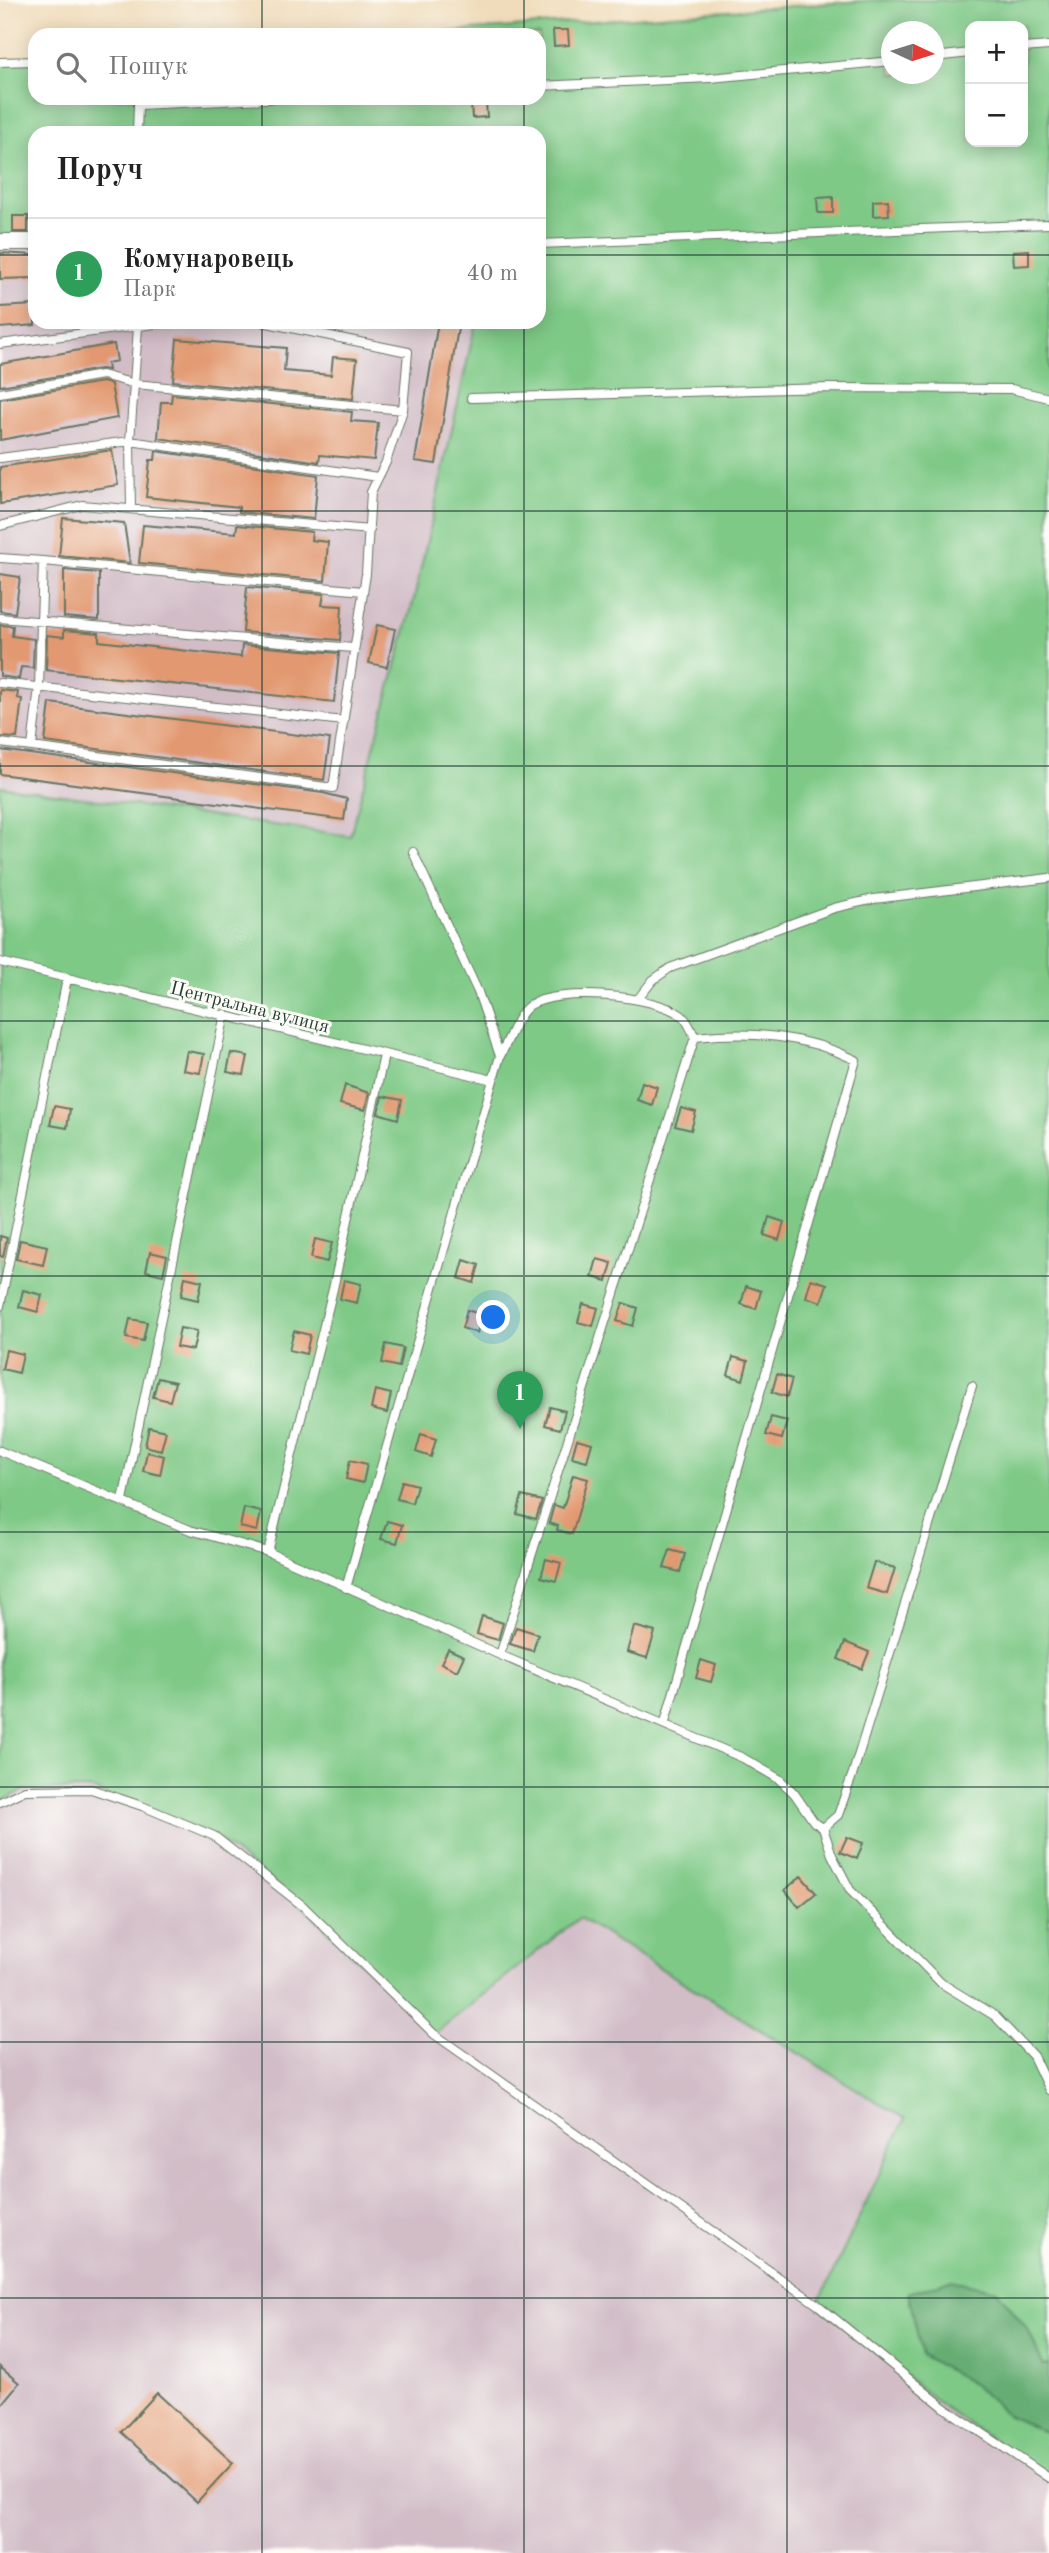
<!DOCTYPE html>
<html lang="uk">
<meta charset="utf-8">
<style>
:root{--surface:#fff;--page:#f2f2f2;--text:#222;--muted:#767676;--line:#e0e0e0;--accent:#2563eb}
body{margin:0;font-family:"Old Standard TT",serif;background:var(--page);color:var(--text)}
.controls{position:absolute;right:21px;top:21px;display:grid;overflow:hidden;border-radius:14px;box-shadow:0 4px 18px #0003}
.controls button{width:63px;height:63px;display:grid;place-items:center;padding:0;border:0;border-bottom:2px solid var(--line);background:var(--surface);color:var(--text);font:35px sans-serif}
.compass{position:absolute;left:881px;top:21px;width:63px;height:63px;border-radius:50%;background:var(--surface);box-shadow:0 4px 18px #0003;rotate:94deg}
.you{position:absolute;left:494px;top:1318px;width:24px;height:24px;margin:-18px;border:5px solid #fff;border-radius:50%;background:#1a73e8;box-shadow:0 0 0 10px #1a73e833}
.badge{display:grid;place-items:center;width:46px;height:46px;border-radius:50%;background:var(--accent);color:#fff;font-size:23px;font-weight:700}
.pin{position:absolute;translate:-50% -58px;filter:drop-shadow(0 2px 4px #0008)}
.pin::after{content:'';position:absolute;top:37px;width:24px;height:21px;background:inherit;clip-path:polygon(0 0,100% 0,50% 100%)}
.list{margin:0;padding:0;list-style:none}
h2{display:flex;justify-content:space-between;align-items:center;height:91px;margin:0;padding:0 28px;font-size:30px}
h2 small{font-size:23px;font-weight:400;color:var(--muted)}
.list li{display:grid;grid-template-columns:46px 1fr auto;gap:21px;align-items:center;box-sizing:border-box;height:112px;padding:0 28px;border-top:2px solid var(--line)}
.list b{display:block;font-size:26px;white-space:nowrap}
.list p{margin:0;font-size:23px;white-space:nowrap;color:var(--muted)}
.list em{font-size:23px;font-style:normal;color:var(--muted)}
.icon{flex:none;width:38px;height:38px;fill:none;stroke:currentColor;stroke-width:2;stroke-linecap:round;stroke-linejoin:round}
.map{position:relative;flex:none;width:1049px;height:2553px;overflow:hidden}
.search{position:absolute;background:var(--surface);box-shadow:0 4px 18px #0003;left:28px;top:28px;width:518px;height:77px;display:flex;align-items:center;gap:18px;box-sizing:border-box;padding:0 24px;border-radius:21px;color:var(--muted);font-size:26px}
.panel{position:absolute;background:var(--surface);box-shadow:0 4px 18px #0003;left:28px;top:126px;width:518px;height:203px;border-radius:21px}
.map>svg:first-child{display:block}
.industrial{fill:#d2bdc7}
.green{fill:#7ec986;stroke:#4e835d;stroke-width:2;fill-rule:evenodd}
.forest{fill:#66ad73;stroke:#427554;stroke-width:2}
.building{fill:#e29870}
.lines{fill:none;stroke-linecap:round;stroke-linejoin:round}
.service-casing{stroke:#687563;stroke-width:10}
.minor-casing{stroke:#687563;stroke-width:18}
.service{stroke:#fff;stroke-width:8}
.minor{stroke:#fff;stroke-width:16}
.grid{fill:none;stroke:#1f3d34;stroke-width:2;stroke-opacity:0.55}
.labels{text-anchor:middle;stroke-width:6;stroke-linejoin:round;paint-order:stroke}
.street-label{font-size:19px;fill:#1f3d34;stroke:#fdfcf7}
</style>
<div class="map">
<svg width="1049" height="2553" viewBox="0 0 1049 2553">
<rect width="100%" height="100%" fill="#fdfcf7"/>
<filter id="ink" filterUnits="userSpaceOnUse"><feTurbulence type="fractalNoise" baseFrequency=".0143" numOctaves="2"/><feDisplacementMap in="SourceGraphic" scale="14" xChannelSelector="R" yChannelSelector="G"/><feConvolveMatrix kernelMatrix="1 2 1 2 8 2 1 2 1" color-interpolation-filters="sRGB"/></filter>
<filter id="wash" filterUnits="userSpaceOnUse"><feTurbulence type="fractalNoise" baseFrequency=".00686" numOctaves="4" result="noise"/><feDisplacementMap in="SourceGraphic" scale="28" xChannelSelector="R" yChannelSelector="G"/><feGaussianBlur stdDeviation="1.57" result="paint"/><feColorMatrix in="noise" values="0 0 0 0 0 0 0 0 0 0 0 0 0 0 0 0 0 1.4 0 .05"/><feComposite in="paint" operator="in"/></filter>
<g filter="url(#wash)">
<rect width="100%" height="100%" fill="#f0dcba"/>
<!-- industrial -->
<path class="industrial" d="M0,242H35V322H476L415,595L350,836L0,786Z
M90,1789L214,1836L303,1906L434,2034L579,1918L905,2119L818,2305L1049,2478V2553H0V1802L25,1790Z"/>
<!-- green -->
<path class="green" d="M874,0H1049V2478L945,2408L818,2305L905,2119L579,1918L434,2034L303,1906L214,1836L91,1789L25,1790L0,1802V786L350,836L415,595L476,322H539V133H35V242H0V62L35,61V98H539V35H405ZM970,26H1023V142H970ZM892,32H934V74H892Z"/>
<!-- forest -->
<path class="forest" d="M951,2280L997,2290L1029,2331L1043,2365H1049V2433L1008,2416L974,2385L922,2355L908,2293Z"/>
<g id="blocks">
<!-- building -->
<path class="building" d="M553,30H568L569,45L554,46Z
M486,102L487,117L472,118L471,103Z
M833,197V213H818L817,198Z
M888,200L889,215L873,216V201Z
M13,216H28V232H13Z
M1029,250V265L1014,266L1013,251Z
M0,253L35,255V278L0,279Z
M35,305V325L0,328V307Z
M438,322H459L436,464L415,461Z
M177,339L286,348L284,371L331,375L333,357L357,359L353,399L173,381Z
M114,344L117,361L107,363L108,370L101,369L0,386V364Z
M102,382L111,384L117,418L0,440V399Z
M172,394L352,412L351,421L378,423L374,460L320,455L319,462L158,438L161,402H171Z
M112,450L118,485L0,504V467Z
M156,451L318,475L314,519L239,512V507L146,497L150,460H155Z
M63,518L124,523L130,563L59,556Z
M143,525L236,533L237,525L312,532L311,540L328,542L325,581L139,563Z
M64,570L99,573V620L64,617Z
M0,574L20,577L15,613L0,611Z
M247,587L324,594L322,605L342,606L340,640L243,632Z
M0,625L13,626L12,636L34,639L33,668L21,667L19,679L0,676Z
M377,625L395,629L387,667L369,663Z
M64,630L99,633V641L241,657L242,645L339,653L334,702L46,670L47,635L64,637Z
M0,690L18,692L17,698L22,699L17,738L0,737Z
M50,703L330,739L324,780L45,742Z
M0,750L323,793L347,799L344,820L0,774Z
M187,1051L204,1054L200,1073L183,1070Z
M231,1053L248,1056L244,1075L227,1072Z
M642,1082L657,1087L652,1105L637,1100Z
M345,1085L369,1093L365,1110L340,1104Z
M382,1096L402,1100L398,1119L378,1113Z
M54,1106L70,1109L67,1128L50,1125Z
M681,1108L696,1112L691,1130L675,1126Z
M769,1217L784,1222L779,1240L764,1235Z
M0,1236L7,1238L3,1257L0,1256Z
M315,1239L332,1243L327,1262L311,1258Z
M20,1240L47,1246L43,1265L16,1259Z
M150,1252L167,1256L163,1275L146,1271Z
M597,1259L612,1263L607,1281L592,1277Z
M464,1260L479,1265L474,1283L459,1278Z
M185,1277L202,1281L198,1300L181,1296Z
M811,1279L827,1284L821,1302L806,1297Z
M344,1280L361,1284L357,1303L340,1299Z
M746,1286L761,1291L756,1309L741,1304Z
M23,1290L42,1295L38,1312L19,1307Z
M623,1303L638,1308L633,1326L617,1321Z
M583,1304L598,1308L593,1326L578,1322Z
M467,1310L482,1315L477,1333L462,1328Z
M130,1319L147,1322L143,1341L126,1338Z
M180,1328L197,1331L193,1350L176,1347Z
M294,1331L310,1335L306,1354L289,1350Z
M386,1344L403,1348L399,1367L382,1363Z
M6,1350L23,1354L19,1373L2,1369Z
M733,1357L748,1361L743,1380L728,1375Z
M777,1374L792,1379L787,1397L772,1392Z
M158,1378L175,1382L170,1401L153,1397Z
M375,1390L391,1394L387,1413L371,1409Z
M550,1407L565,1411L560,1429L545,1425Z
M771,1417L787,1421L782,1439L766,1435Z
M149,1427L166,1431L161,1450L145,1446Z
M421,1434L436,1439L431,1457L416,1452Z
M577,1439L592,1443L587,1461L572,1457Z
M147,1452L164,1456L160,1475L143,1471Z
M350,1460L367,1464L363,1483L346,1479Z
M573,1475L588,1479L572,1534L557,1530L558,1526L549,1523L554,1505L563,1508Z
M402,1481L417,1485L412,1503L397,1499Z
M522,1496L542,1501L536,1519L517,1514Z
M244,1508L261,1512L257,1531L240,1527Z
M387,1521L402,1525L397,1543L381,1539Z
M670,1550L685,1554L680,1572L664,1568Z
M546,1559L561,1563L556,1581L541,1577Z
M874,1562L895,1568L887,1594L866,1588Z
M482,1616L503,1623L498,1640L477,1634Z
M634,1626L655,1632L647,1658L627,1652Z
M516,1627L538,1634L533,1651L510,1644Z
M845,1642L869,1652L862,1669L838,1659Z
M448,1649L464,1656L457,1671L441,1663Z
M701,1660L716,1665L711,1682L696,1678Z
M847,1837L863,1843L857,1859L840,1852Z
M801,1876L816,1893L799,1907L785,1890Z
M0,2367L19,2383L0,2406Z
M157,2393L233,2463L197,2502L121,2432Z"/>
</g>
</g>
<g filter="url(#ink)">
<use href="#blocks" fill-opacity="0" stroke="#687563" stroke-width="2"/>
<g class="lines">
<!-- service casing -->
<g class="service-casing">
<path id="service" d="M1023,48L1049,46
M934,57L970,53
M0,62L35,61
M539,86L710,78L892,61
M137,133L138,105L286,98
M539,244L1049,224
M0,344L170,322
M0,393L102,375L135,384L403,410
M471,398L829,388L1011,389L1049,398
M0,458L130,441L378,477
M131,509L130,441L138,327
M0,526L82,505L370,530
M0,558L43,561L39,687L32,747L333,788L366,574L371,492L386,462L403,410L408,352L262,322
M43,561L363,591
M0,618L353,648
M0,683L344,721
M0,743L32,747
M413,852L478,992L500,1056
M0,962L493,1080
M638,999L653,980L670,968L834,908L874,899L1049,878
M0,1306L67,979
M0,1451L190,1530L268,1552L500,1655L743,1758L779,1779L794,1793L814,1822L823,1828L832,1855L850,1890L941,1983L995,2016L1033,2056L1049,2090
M123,1500L225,1014
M268,1552L333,1289L384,1055
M346,1588L500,1056C508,1042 517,1014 530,1005C560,987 652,995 681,1015C688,1020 691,1030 695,1037C752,1031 805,1035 856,1060L665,1722
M500,1655L695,1037
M0,1802L25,1790L91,1789L142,1806L214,1836L303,1906L434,2034L818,2305L945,2408L1049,2478
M823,1828L838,1815L853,1773L972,1386"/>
</g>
<!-- minor casing -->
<g class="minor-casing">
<path id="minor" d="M0,242H35"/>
</g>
<!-- service -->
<use href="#service" class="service"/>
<!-- minor -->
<use href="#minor" class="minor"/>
</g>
</g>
<!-- grid -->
<path class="grid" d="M262,0V35M524,0V35M787,0V2553M262,98V133M524,98V133M0,255H35M539,255H1049M262,322V2553M524,322V2553M0,511H1049M0,766H1049M0,1021H1049M0,1276H1049M0,1532H1049M0,1787H1049M0,2042H1049M0,2298H1049"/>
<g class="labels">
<!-- street labels -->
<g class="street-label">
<text transform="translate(250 1006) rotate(14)" y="7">Центральна вулиця</text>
</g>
</g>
</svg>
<div class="controls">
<button>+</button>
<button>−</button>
</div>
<svg class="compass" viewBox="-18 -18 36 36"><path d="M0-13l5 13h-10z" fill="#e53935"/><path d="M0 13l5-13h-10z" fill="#767676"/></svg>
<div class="you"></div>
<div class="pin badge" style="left:520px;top:1429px;background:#2e9e5b">1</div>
<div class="search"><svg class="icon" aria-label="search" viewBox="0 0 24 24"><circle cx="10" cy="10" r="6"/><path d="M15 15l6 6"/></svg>Пошук</div>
<section class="panel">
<h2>Поруч<small></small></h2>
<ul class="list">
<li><span class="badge" style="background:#2e9e5b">1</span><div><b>Комунаровець</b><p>Парк</p></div><em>40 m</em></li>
</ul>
</section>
</div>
